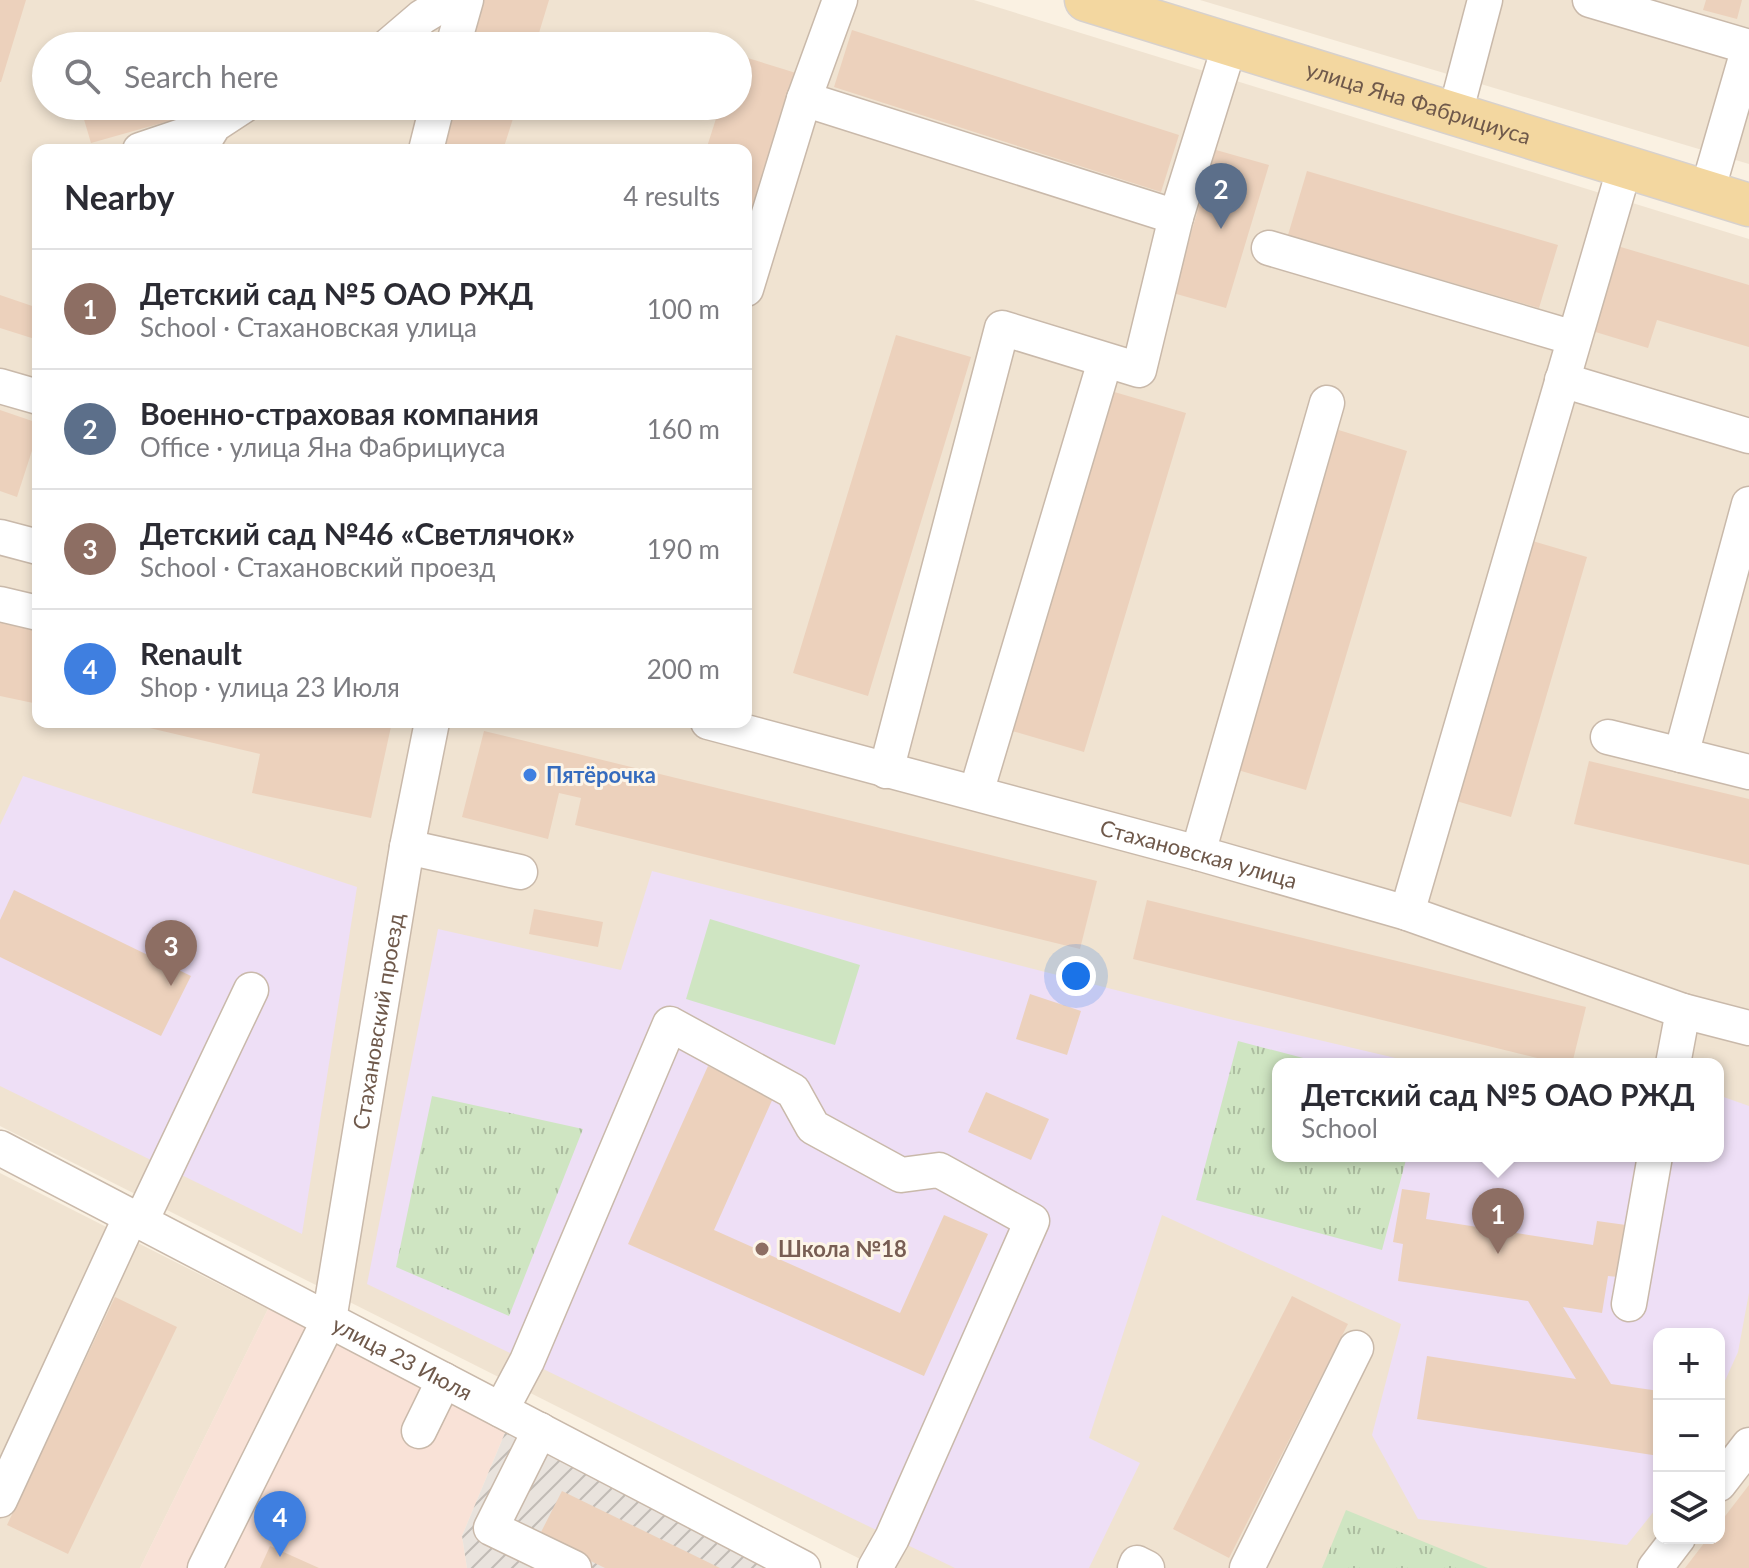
<!DOCTYPE html>
<meta charset="utf-8">
<style>
:root{--surface:#fff;--page:#f7f7f7;--text:#2b2b33;--muted:#7c7c81;--line:#e1e1e2;--accent:#d97552}
body{margin:0;font-family:Lato,sans-serif;background:var(--page);color:var(--text)}
.controls{position:absolute;right:24px;bottom:24px;display:grid;overflow:hidden;border-radius:16px;box-shadow:0 4px 12px #0003}
.controls button{width:72px;height:72px;display:grid;place-items:center;padding:0;border:0;border-bottom:2px solid var(--line);background:var(--surface);color:var(--text);font:40px sans-serif}
.you{position:absolute;left:1076px;top:976px;width:28px;height:28px;margin:-20px;border:6px solid #fff;border-radius:50%;background:#1a73e8;box-shadow:0 0 0 12px #1a73e833}
.badge{display:grid;place-items:center;width:52px;height:52px;border-radius:50%;background:var(--accent);color:#fff;font-size:26px;font-weight:700}
.pin{position:absolute;translate:-50% -66px;filter:drop-shadow(0 2px 4px #0008)}
.pin::after{content:'';position:absolute;top:42px;width:28px;height:24px;background:inherit;clip-path:polygon(0 0,100% 0,50% 100%)}
.popup{position:absolute;left:1272px;top:1058px;width:452px;height:104px;box-sizing:border-box;display:grid;place-content:center;border-radius:16px;background:var(--surface);filter:drop-shadow(0 2px 6px #0005);font-size:26px;white-space:nowrap;color:var(--muted)}
.popup b{font-size:30px;color:var(--text)}
.popup::after{content:'';position:absolute;left:50%;top:100%;margin-left:-16px;border:16px solid transparent;border-top-color:var(--surface)}
.list{margin:0;padding:0;list-style:none}
h2{display:flex;justify-content:space-between;align-items:center;height:104px;margin:0;padding:0 32px;font-size:34px}
h2 small{font-size:26px;font-weight:400;color:var(--muted)}
.list li{display:grid;grid-template-columns:52px 1fr auto;gap:24px;align-items:center;box-sizing:border-box;height:120px;padding:0 32px;border-top:2px solid var(--line)}
.list b{display:block;font-size:30px;white-space:nowrap}
.list p{margin:0;font-size:26px;white-space:nowrap;color:var(--muted)}
.list em{font-size:26px;font-style:normal;color:var(--muted)}
.icon{flex:none;width:44px;height:44px;fill:none;stroke:currentColor;stroke-width:2;stroke-linecap:round;stroke-linejoin:round}
.map{position:relative;flex:none;width:1749px;height:1568px;overflow:hidden}
.search{position:absolute;background:var(--surface);box-shadow:0 4px 12px #0003;left:32px;top:32px;width:720px;height:88px;display:flex;align-items:center;gap:20px;box-sizing:border-box;padding:0 28px;border-radius:44px;color:var(--muted);font-size:30px}
.panel{position:absolute;background:var(--surface);box-shadow:0 4px 12px #0003;left:32px;top:144px;width:720px;height:584px;border-radius:16px}
.map>svg:first-child{display:block}
.residential{fill:#f0e3d1;fill-rule:evenodd}
.commercial{fill:#f9e2d7}
.industrial{fill:url(#industrial-furrows)}
.education{fill:#eedff6}
.grass{fill:url(#grass-tufts)}
.garden{fill:#cfe5c2}
.building{fill:#ecd1bc}
.lines{fill:none;stroke-linecap:round;stroke-linejoin:round}
.minor-casing{stroke:#c9b9aa;stroke-width:37}
.major-casing{stroke:#d7d1cd;stroke-width:45}
.minor{stroke:#fff;stroke-width:34}
.major{stroke:#f3d7a0;stroke-width:42}
.shop-dot{fill:#3f7fe0;stroke:#fdf5e8;stroke-width:3}
.education-dot{fill:#8d6e63;stroke:#fdf5e8;stroke-width:3}
.labels{text-anchor:middle;stroke-width:6;stroke-linejoin:round;paint-order:stroke}
.street-label{font-size:22px;fill:#6f594b;stroke:#fdf5e8}
.shop-label{font-size:22px;font-weight:bold;fill:#366cbe;stroke:#fdf5e8;text-anchor:start}
.education-label{font-size:22px;font-weight:bold;fill:#785e54;stroke:#fdf5e8;text-anchor:start}
</style>
<div class="map">
<svg width="1749" height="1568" viewBox="0 0 1749 1568">
<defs>
<pattern id="industrial-furrows" width="10" height="10" patternUnits="userSpaceOnUse" patternTransform="scale(2)"><rect width="10" height="10" fill="#e9e3dd"/><path d="M-1 1l2-2M0 10L10 0M9 11l2-2" fill="none" stroke="#c1bbb5"/></pattern>
<pattern id="grass-tufts" width="24" height="20" patternUnits="userSpaceOnUse" patternTransform="scale(2)"><rect width="24" height="20" fill="#cfe5c2"/><path d="M3 7l-1-3M5 7V3M7 7l1-3M15 17l-1-3M17 17v-4M19 17l1-3" fill="none" stroke="#acbda0"/></pattern>
</defs>
<rect width="100%" height="100%" fill="#faf1e2"/>
<!-- residential -->
<path class="residential" d="M0,0H974L1749,239V1568H878L0,1126ZM46,46H738V106H46ZM38,150H746V722H38ZM1278,1064H1718V1156H1278ZM1659,1334H1719V1538H1659Z
M1200,0H1749V164Z
M0,1173L268,1309L140,1568H0Z"/>
<!-- commercial -->
<path class="commercial" d="M268,1309L507,1428L462,1536L467,1568H140Z"/>
<!-- industrial -->
<path class="industrial" d="M507,1428L772,1568H467L462,1536Z"/>
<!-- education -->
<path class="education" d="M23,776L357,887L302,1234L0,1086V825Z
M652,871L1225,1018L1421,1064H1278V1156H1718V1095L1749,1106V1293L1738,1352L1719,1394V1334H1659V1505L1627,1545L1418,1519L1372,1435L1401,1324L1162,1215L1089,1438L1140,1463L1089,1568H955L367,1284L438,929L621,970Z"/>
<!-- grass -->
<path class="grass" d="M1238,1041L1326,1064H1278V1156H1407L1382,1250L1196,1200Z
M432,1096L583,1129L509,1316L396,1267Z
M1346,1510L1488,1568H1322Z"/>
<!-- garden -->
<path class="garden" d="M710,919L860,965L835,1045L686,999Z"/>
<!-- building -->
<path class="building" d="M0,0H26L1,82H0Z
M483,0H549L535,46H469Z
M1706,0H1742L1737,19L1703,10Z
M852,30L1179,135L1161,192L834,87Z
M738,55L796,73L747,230L746,150H706L720,106H738Z
M80,106H173L176,119L91,143Z
M451,106H517L503,150H437Z
M1216,150L1269,165L1226,308L1173,293Z
M1307,171L1558,245L1539,308L1288,235Z
M1614,245L1749,285V347L1657,320L1648,348L1589,330Z
M0,295L38,308V340L0,328Z
M896,335L971,357L868,696L793,673Z
M1111,391L1186,413L1084,752L1009,730Z
M0,410L38,423V432L17,497L0,491Z
M1332,428L1407,451L1306,790L1231,768Z
M1522,538L1587,557L1511,817L1446,798Z
M0,620L38,628V704L0,696Z
M124,722H392L371,818L252,793L260,754Z
M484,731L1097,881L1080,949L575,825L581,798L559,793L548,839L462,817Z
M1589,761L1749,799V865L1574,824Z
M14,890L191,976L161,1036L0,957V920Z
M1147,900L1586,1007L1572,1064H1562L1133,959Z
M534,909L603,922L598,947L529,934Z
M1030,994L1081,1011L1067,1055L1016,1039Z
M708,1066L774,1096L714,1230L900,1313L944,1215L988,1234L924,1376L628,1244Z
M986,1092L1049,1119L1031,1160L968,1132Z
M1402,1189L1430,1193L1426,1219L1593,1245L1597,1221L1626,1225L1618,1277L1608,1276L1602,1313L1563,1307L1611,1384L1659,1391V1456L1417,1419L1427,1356L1576,1379L1528,1301L1398,1281L1403,1244L1393,1242Z
M1292,1296L1348,1324L1229,1558L1173,1529Z
M115,1297L177,1327L68,1554L7,1525Z
M1749,1485V1568H1685L1708,1538H1719V1524Z
M562,1491L720,1568H605L539,1536Z
M270,1546L319,1568H260Z"/>
<g class="lines">
<!-- minor casing -->
<g class="minor-casing">
<g id="minor">
<path d="M1590,0L1749,47L1707,192"/>
<path d="M388,46L422,17L450,0"/>
<path d="M453,46L466,0"/>
<path d="M804,99L1176,217"/>
<path d="M1455,114L1485,0"/>
<path d="M203,143L214,125L243,106"/>
<path d="M140,150L214,125"/>
<path d="M426,150L437,106"/>
<path d="M1269,248L1574,338"/>
<path d="M746,289L804,99L840,0"/>
<path d="M1562,380L1749,436"/>
<path d="M0,386L38,397"/>
<path d="M1749,504L1681,755L1749,772"/>
<path d="M0,537L38,547"/>
<path d="M0,604L38,613"/>
<path id="s1" d="M708,722L1198,853L1407,913L1683,1011L1749,1028"/>
<path d="M1608,737L1681,755"/>
<path d="M886,771L1002,328L1139,370L1176,217L1230,44"/>
<path d="M976,793L1105,361"/>
<path d="M407,847L520,872"/>
<path d="M1198,853L1327,403"/>
<path d="M1407,913L1625,166"/>
<path d="M1673,1064L1683,1011"/>
<path id="s2" d="M0,1148L803,1568"/>
<path d="M141,1221L251,990"/>
<path d="M1629,1304L1655,1156"/>
<path d="M501,1410L527,1361L670,1024L793,1091L813,1127L901,1175L939,1170L1032,1221L892,1538L875,1568"/>
<path d="M540,1430L491,1528L574,1568"/>
<path d="M419,1431L444,1380"/>
<path d="M1719,1484L1749,1445"/>
<path d="M0,1500L131,1216"/>
<path id="s3" d="M205,1568L329,1320L407,847L432,722"/>
<path d="M1135,1568L1137,1563L1147,1568"/>
<path d="M1247,1568L1356,1348"/>
<path d="M1655,1568L1678,1538"/>
</g>
</g>
<!-- major casing -->
<g class="major-casing">
<g id="major">
<path id="s4" d="M1086,0L1749,205"/>
</g>
</g>
<!-- minor -->
<use href="#minor" class="minor"/>
<!-- major -->
<use href="#major" class="major"/>
</g>
<!-- markers -->
<circle class="shop-dot" cx="530" cy="775" r="8"/>
<circle class="education-dot" cx="762" cy="1249" r="8"/>
<g class="labels">
<!-- street labels -->
<g class="street-label">
<text dy="8" stroke="none"><textPath href="#s4" startOffset="348">улица Яна Фабрициуса</textPath></text>
<text dy="8" stroke="none"><textPath href="#s1" startOffset="508">Стахановская улица</textPath></text>
<text dy="8" stroke="none"><textPath href="#s3" startOffset="580">Стахановский проезд</textPath></text>
<text dy="8" stroke="none"><textPath href="#s2" startOffset="454">улица 23 Июля</textPath></text>
</g>
<!-- shop labels -->
<g class="shop-label">
<text x="546" y="783">Пятёрочка</text>
</g>
<!-- education labels -->
<g class="education-label">
<text x="778" y="1257">Школа №18</text>
</g>
</g>
</svg>
<div class="controls">
<button>+</button>
<button>−</button>
<button><svg class="icon" aria-label="layers" viewBox="0 0 24 24"><path d="M12 4l9 5-9 5-9-5zM3 14l9 5 9-5"/></svg></button>
</div>
<div class="you"></div>
<div class="pin badge" style="left:1498px;top:1254px;background:#8d6e63">1</div>
<div class="popup"><b>Детский сад №5 ОАО РЖД</b>School</div>
<div class="pin badge" style="left:1221px;top:229px;background:#5c6f8a">2</div>
<div class="pin badge" style="left:171px;top:986px;background:#8d6e63">3</div>
<div class="pin badge" style="left:280px;top:1557px;background:#3f7fe0">4</div>
<div class="search"><svg class="icon" aria-label="search" viewBox="0 0 24 24"><circle cx="10" cy="10" r="6"/><path d="M15 15l6 6"/></svg>Search here</div>
<section class="panel">
<h2>Nearby<small>4 results</small></h2>
<ul class="list">
<li><span class="badge" style="background:#8d6e63">1</span><div><b>Детский сад №5 ОАО РЖД</b><p>School · Стахановская улица</p></div><em>100 m</em></li>
<li><span class="badge" style="background:#5c6f8a">2</span><div><b>Военно-страховая компания</b><p>Office · улица Яна Фабрициуса</p></div><em>160 m</em></li>
<li><span class="badge" style="background:#8d6e63">3</span><div><b>Детский сад №46 «Светлячок»</b><p>School · Стахановский проезд</p></div><em>190 m</em></li>
<li><span class="badge" style="background:#3f7fe0">4</span><div><b>Renault</b><p>Shop · улица 23 Июля</p></div><em>200 m</em></li>
</ul>
</section>
</div>
